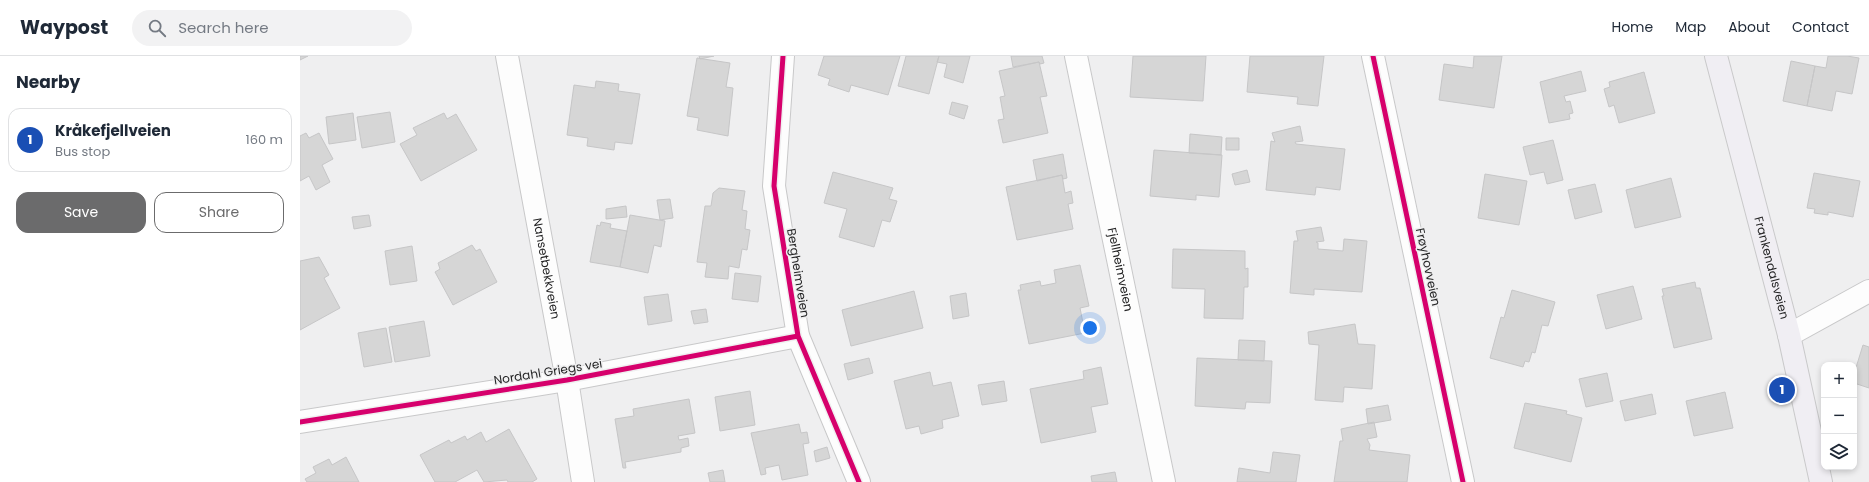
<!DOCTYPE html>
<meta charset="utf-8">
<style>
:root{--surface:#fff;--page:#f2f2f3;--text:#1f2937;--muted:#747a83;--line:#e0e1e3;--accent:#6b6b6c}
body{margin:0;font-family:Poppins,sans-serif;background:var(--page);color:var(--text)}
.controls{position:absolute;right:12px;bottom:12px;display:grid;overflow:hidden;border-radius:8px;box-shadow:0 2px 6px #0003}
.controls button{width:36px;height:36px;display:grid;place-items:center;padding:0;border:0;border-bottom:1px solid var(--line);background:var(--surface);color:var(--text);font:20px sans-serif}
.you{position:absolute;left:790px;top:272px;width:14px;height:14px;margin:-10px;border:3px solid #fff;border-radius:50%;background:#1a73e8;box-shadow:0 0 0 6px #1a73e833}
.badge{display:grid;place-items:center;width:26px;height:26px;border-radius:50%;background:var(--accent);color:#fff;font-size:13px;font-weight:700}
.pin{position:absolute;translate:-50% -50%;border:2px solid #fff;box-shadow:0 1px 4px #0006}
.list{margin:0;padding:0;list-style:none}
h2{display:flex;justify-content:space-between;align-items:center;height:52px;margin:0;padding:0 16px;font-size:17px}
h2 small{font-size:13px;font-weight:400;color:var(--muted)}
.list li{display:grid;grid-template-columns:26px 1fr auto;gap:12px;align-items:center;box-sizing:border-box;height:64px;margin:0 8px 8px;padding:0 8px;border:1px solid var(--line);border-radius:12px}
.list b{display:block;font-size:15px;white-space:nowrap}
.list p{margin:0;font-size:13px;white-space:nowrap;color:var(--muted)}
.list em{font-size:13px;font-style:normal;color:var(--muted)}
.actions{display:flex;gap:8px;padding:12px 16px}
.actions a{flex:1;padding:9px 0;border:1px solid var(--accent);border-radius:12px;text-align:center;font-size:14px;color:var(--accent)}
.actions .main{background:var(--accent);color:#fff}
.icon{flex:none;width:22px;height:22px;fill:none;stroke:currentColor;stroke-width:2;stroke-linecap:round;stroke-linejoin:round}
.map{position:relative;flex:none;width:1569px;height:426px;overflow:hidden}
header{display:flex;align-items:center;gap:24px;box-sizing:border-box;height:56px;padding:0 20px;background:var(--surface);border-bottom:1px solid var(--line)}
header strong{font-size:19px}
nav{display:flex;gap:22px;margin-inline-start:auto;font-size:14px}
.search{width:280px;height:36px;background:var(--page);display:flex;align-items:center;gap:10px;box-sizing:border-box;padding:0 14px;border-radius:22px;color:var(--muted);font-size:15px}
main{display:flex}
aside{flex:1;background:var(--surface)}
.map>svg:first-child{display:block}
.building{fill:#d6d6d6;stroke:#c6c6c7}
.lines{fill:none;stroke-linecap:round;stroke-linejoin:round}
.minor-casing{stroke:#c8c8c9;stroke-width:24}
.major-casing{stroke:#c9c9ca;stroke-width:24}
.minor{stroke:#fdfdfd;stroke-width:22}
.major{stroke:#f0eef3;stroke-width:22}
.cycleway-casing{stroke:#efeff0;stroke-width:8}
.cycleway{stroke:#d6006c;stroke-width:5}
.labels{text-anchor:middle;stroke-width:3;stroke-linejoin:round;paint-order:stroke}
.street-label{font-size:12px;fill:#242425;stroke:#efeff0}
</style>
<header>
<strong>Waypost</strong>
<div class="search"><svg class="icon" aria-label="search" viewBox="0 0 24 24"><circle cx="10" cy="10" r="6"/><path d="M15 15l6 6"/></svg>Search here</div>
<nav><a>Home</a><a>Map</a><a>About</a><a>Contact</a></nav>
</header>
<main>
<aside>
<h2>Nearby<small></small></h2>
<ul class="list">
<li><span class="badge" style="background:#1a4fb4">1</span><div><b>Kråkefjellveien</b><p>Bus stop</p></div><em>160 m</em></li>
</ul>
<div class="actions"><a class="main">Save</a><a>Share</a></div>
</aside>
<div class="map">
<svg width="1569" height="426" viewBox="0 0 1569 426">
<rect width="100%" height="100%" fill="#efeff0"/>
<!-- building -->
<path class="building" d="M0,0H8L0,4Z
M399,0H414L400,3Z
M524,0H600L588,39L551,29L549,36L528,29L530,23L518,19Z
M606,0H639L629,38L598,30Z
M639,0H670L663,27L644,21L647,8L637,6Z
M711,0H742L744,7L740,8L739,6L713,11Z
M833,0H906L903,45L830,41Z
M950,0H1024L1018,50L997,48L998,41L947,36Z
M1174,0H1202L1194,52L1139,44L1144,8L1173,12Z
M1528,0H1547L1559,2L1552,38L1536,35L1532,55L1507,50L1515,10L1526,12Z
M397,2L430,7L426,31L433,32L428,80L397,74L399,62L387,60Z
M1491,5L1515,10L1507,50L1483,45Z
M739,6L747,40L740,41L748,77L703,87L698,64L704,63L700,41L705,40L699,15Z
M1281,15L1286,35L1264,40L1266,46L1270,45L1273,57L1269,58L1270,63L1249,67L1240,26Z
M1344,16L1355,57L1319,67L1314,49L1309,51L1304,33L1310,31L1309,26Z
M296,25L319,28L318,35L340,38L332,88L315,86L314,94L287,90L288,82L267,79L274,29L295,32Z
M652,46L668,50L664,63L649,58Z
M90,56L95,86L62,92L57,61Z
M53,57L56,84L29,88L26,61Z
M144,57L147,63L156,58L177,94L121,125L100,88L117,79L113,72Z
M1000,70L1003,85L995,86L996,88L1045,93L1040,134L1016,131L1015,139L966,134L971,85L975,86L972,77Z
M6,77L9,82L19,77L33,103L22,109L30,126L16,134L9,120L0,125V80Z
M890,78L922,81L921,99L889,97Z
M926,82H939V94H926Z
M1253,84L1263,124L1247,128L1244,116L1230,119L1223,91Z
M854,94L922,99L919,141L896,139V144L850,140Z
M763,98L767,122L763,123L762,119L737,125L733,104Z
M947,114L950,126L935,129L932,118Z
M533,116L593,132L589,143L597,145L590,166L582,164L574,191L539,181L547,153L524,147Z
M1514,117L1560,125L1553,161L1528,156V159L1514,157L1515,153L1507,152Z
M1185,118L1227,125L1219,169L1178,162Z
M762,119L765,137L771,135L773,147L768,148L773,173L717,184L706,131Z
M1371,122L1381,161L1335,172L1326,134Z
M1295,128L1302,156L1275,163L1268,134Z
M419,132L445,135L442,154L447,155L445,173L450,174L447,194L442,193L439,212L429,210L428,223L405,221L407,207L397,206L405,150H411L413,137Z
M370,143L373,162L360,164L357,144Z
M326,150L327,161L306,163V153Z
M69,159L71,170L54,173L52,161Z
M330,159L365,165L361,191L354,189L348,217L320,211Z
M301,166L311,168L310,172L327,175L320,211L290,206L297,169L300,170Z
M1021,171L1024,185L1016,186L1018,187V193L1043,195L1044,183L1067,185L1062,236L1014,233V239L990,237L994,185H998L996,175Z
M172,189L176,195L180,193L197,226L153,249L135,216L140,213L138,207Z
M112,190L117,225L90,229L85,195Z
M873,193L945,195V213L948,212V231H944L943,263L904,262L905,233L872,232Z
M19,201L29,219L24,222L40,252L0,274V205Z
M780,209L789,250L780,252L785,277L729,288L718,234H721L720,229L740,225L741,230L756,227L754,214Z
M435,217L461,220L458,246L432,243Z
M1395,226L1396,232H1400L1412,283L1374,292L1362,240H1364L1362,233Z
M1333,230L1342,263L1306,273L1297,239Z
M1212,234L1255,246L1248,270L1242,269L1235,297L1232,296L1229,306L1225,305L1223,311L1190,302L1201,261L1204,262Z
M614,235L623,272L551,290L542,254Z
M666,237L669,260L653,263L650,240Z
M368,238L372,265L348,269L344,241Z
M406,253L408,266L394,268L391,255Z
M124,265L130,300L95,306L89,271Z
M1055,268L1058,288L1075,289L1072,333L1044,331L1043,346L1015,344L1019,289L1009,288L1008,276Z
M86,272L92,306L64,311L58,277Z
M939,284L965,285L964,305L938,304Z
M1563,289L1569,291V332L1554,327V318Z
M569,302L573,317L548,324L544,308Z
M897,302L972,305L970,347L946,346L945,353L895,350Z
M801,311L808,348L791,351L796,376L741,387L730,333L784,323L783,315Z
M630,316L633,330L651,326L659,360L642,364L643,372L621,378L619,370L606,373L594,325Z
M1307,317L1313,345L1286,351L1279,323Z
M704,325L707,345L682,349L678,329Z
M450,335L455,369L420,375L415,341Z
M1425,336L1433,372L1394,380L1386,345Z
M1352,338L1356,358L1325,365L1320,345Z
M389,343L395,377L378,380L379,384L388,382L389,390L381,392V396L325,406L326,412H323L315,363L334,360L333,353Z
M1225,347L1267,355L1266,358L1282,362L1271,406L1214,392Z
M1088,349L1091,364L1068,368L1066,353Z
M1074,366L1077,381L1067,383L1070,389L1069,394L1110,399L1107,426H1034L1040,385H1043L1041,373Z
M499,368L501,377L507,376L509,387L503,388L508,419L482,424L479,409L465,412L466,418L461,419L451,377Z
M209,373L237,423L232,426H208L207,424L184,426L177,414L155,426H135L120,399L149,384L151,387L165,380L167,384L181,376L186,386Z
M527,391L530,402L516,406L514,395Z
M973,396L1000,399L996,426H937L939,412L970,417Z
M46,401L59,426H7L5,423L16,417L13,411L29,403L32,409Z
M423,414L425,426H410L408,417Z
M815,416L817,426H792L791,420Z"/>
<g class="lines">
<!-- minor casing -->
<g class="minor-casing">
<g id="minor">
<path id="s1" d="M207,0L267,324L283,426"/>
<path d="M483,0L474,130L498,280L559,426"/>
<path id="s2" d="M776,0L864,426"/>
<path d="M1073,0L1163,426"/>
<path d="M1489,279L1569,235"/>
<path d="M0,366L267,324L498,280"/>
</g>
</g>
<!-- major casing -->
<g class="major-casing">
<g id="major">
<path id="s3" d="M1416,0L1489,279L1521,426"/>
</g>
</g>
<!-- minor -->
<use href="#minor" class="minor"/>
<!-- major -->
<use href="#major" class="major"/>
<!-- cycleway casing -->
<g class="cycleway-casing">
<path id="cycleway" d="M483,0L474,130L498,280L559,426
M1073,0L1163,426
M0,366L267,324L498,280"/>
</g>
<!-- cycleway -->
<use href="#cycleway" class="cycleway"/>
</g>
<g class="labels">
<!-- street labels -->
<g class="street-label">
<text transform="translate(1128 211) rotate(78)" y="4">Frøyhovveien</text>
<text dy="4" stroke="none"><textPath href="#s3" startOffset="219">Frankendalsveien</textPath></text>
<text dy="4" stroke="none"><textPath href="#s1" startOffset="216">Nansetbekkveien</textPath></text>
<text dy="4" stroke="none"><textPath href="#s2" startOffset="218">Fjellheimveien</textPath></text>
<text transform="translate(498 217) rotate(81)" y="4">Bergheimveien</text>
<text transform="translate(248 316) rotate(-9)" y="4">Nordahl Griegs vei</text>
</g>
</g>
</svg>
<div class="controls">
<button>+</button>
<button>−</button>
<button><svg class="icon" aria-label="layers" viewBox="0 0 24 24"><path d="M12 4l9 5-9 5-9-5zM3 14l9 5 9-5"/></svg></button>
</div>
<div class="you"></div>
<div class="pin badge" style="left:1482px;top:334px;background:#1a4fb4">1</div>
</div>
</main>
